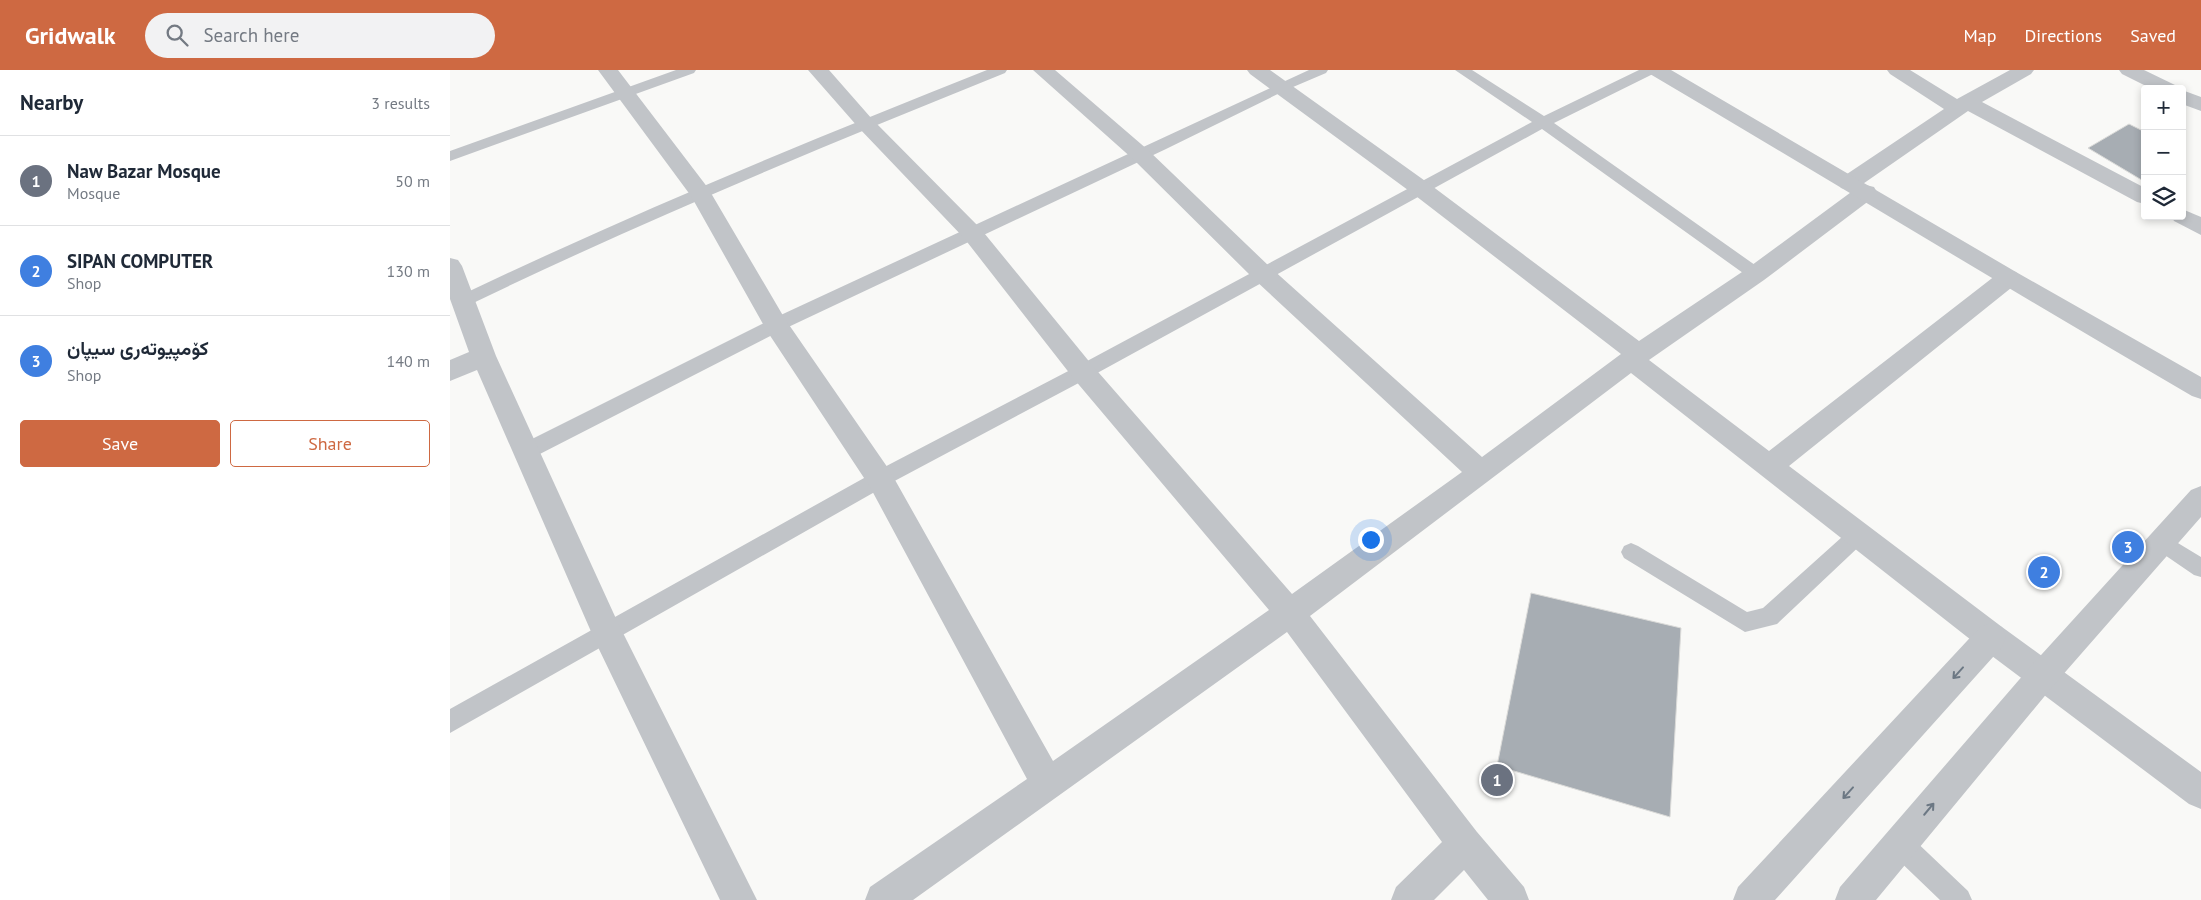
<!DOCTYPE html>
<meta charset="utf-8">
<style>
:root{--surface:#fff;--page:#f2f2f3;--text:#1f2937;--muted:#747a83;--line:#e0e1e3;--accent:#ce6942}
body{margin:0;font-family:"PT Sans",Vazirmatn,sans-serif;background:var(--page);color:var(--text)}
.controls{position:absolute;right:15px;top:15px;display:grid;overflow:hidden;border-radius:5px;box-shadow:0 2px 8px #0003}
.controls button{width:45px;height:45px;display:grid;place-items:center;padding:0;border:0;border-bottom:1px solid var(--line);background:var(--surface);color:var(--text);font:25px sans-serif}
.you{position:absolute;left:920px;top:469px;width:18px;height:18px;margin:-12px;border:4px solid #fff;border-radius:50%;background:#1a73e8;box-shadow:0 0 0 8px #1a73e833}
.badge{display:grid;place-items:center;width:32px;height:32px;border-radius:50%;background:var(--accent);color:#fff;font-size:16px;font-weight:700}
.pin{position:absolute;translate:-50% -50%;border:2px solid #fff;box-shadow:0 1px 5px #0006}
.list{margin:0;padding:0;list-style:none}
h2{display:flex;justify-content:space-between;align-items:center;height:65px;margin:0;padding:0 20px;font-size:21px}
h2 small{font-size:16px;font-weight:400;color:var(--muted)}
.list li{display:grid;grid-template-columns:32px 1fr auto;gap:15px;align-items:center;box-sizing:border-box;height:90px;padding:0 20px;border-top:1px solid var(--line)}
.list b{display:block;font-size:19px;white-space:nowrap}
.list p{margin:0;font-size:16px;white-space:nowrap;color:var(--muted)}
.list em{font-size:16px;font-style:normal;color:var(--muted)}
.actions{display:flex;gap:10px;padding:15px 20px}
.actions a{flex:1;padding:11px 0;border:1px solid var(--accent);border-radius:5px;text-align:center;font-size:18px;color:var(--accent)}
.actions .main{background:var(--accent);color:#fff}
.icon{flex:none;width:28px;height:28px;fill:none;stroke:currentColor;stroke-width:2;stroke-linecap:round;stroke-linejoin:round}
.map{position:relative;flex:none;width:1751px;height:830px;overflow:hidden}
header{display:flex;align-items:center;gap:30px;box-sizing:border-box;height:70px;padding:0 25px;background:var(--accent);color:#fff}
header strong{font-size:24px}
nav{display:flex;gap:28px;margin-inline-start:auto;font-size:18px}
.search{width:350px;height:45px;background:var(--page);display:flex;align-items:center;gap:12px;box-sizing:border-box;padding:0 18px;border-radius:28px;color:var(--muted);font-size:19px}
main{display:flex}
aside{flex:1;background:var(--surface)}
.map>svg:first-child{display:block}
.building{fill:#a7adb3;stroke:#dbdbd9}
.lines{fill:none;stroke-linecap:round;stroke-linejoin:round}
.service{fill:#c1c4c8;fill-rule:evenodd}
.minor{fill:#c1c4c8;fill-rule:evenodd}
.tertiary{fill:#c1c4c8;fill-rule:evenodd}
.oneway{stroke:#6c7884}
</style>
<header>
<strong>Gridwalk</strong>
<div class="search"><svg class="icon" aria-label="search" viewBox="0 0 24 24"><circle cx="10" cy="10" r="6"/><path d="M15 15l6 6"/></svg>Search here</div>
<nav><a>Map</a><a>Directions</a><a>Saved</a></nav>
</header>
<main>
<aside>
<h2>Nearby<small>3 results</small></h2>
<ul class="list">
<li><span class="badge" style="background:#6b7280">1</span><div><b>Naw Bazar Mosque</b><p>Mosque</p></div><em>50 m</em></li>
<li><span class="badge" style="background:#3f7fe0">2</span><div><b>SIPAN COMPUTER</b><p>Shop</p></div><em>130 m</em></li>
<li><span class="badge" style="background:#3f7fe0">3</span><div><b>کۆمپیوتەری سیپان</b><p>Shop</p></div><em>140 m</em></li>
</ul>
<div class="actions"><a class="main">Save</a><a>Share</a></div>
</aside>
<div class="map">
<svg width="1751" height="830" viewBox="0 0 1751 830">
<rect width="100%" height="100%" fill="#f9f9f7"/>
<!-- building -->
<path class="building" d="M1679,54L1695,62V112L1638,78Z
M1081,523L1231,558L1220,747L1047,696Z"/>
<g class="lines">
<!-- service -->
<path class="service" d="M226,0H246L244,3L0,91V81Z
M537,0H557L555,3C374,76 195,150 19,235L13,237L7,235L4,231L7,227C181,144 358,71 537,0Z
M859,0H878L876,3L836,20L716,79L332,260L84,387L77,389L70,387L67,381L70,375L320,250Z
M1005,0H1022L1094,46L1189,0H1207L1205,3L1104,53L1312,200L1315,204L1312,208L1306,210L1300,208L1092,59L640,307L437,415L0,663V639L423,403L626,297L1082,52Z
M1409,455L1416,458L1419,464L1416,470L1327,554L1295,562L1174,488L1171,482L1174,476L1181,473L1188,476L1297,542L1313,538L1402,458Z
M1713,464L1751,487V507L1744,505L1706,479L1703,473L1706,467Z
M1450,761L1459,765L1518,821L1522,830H1490L1441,783L1437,774L1441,765Z"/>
<!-- minor -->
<path class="minor" d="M148,0H168L258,118L335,249L440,401L603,691L819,540L624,309L514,168L408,57L358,0H379L422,49L530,158L642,295L842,524L1012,402L805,210L684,90L583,0H605L698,80L821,198L1032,387L1171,284L962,123L800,4L797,0H820L978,113L1189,271L1298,198L1408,117L1416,115L1424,117L1427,122L1424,127L1314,210L1199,290L1319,381L1550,202L1558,200L1566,202L1570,208L1566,214L1339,396L1552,557L1751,702V739L1739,734L1530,577L1181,303L860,546L1027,762L1074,817L1079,830H1038L1014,800L984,830H941L946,817L992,772L837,562L463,830H415L420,817L577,709L420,417L317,261L241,126Z
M1437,0H1460L1507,29L1560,0H1584L1581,4L1532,32L1695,118V134L1687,132L1518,41L1407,118L1399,120L1391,118L1388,113L1391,108L1494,39L1440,4Z
M1669,0H1694L1725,15L1728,19H1702L1672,4Z
M1732,20L1751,27V41L1732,34Z
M1732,139L1751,147V165L1724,151L1721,146H1732Z
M0,188L8,190L12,196L46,286L168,553L307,830H270L146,573L27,300L0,311V290L19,282L0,229Z"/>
<!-- tertiary -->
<path class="tertiary" d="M1197,0H1221L1566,202L1751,307V329L1742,326C1560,220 1381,111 1200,4Z
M1751,416V447L1603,616L1426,830H1385L1390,817L1581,596L1741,420Z
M1541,553L1552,557L1556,567L1552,577L1325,830H1283L1288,817L1530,557Z"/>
</g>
<!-- one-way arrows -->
<defs><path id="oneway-shaft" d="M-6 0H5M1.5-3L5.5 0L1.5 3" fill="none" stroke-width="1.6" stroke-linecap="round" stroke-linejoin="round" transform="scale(1.25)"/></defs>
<g class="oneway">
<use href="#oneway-shaft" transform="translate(1508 603) rotate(132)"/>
<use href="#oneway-shaft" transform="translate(1398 723) rotate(132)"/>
<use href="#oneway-shaft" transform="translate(1479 739) rotate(-50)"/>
</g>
</svg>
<div class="controls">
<button>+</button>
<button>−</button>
<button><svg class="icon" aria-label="layers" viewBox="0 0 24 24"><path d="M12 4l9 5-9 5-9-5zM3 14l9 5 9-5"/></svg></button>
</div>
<div class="you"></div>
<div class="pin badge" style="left:1047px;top:710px;background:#6b7280">1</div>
<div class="pin badge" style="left:1594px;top:502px;background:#3f7fe0">2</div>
<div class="pin badge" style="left:1678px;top:477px;background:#3f7fe0">3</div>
</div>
</main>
